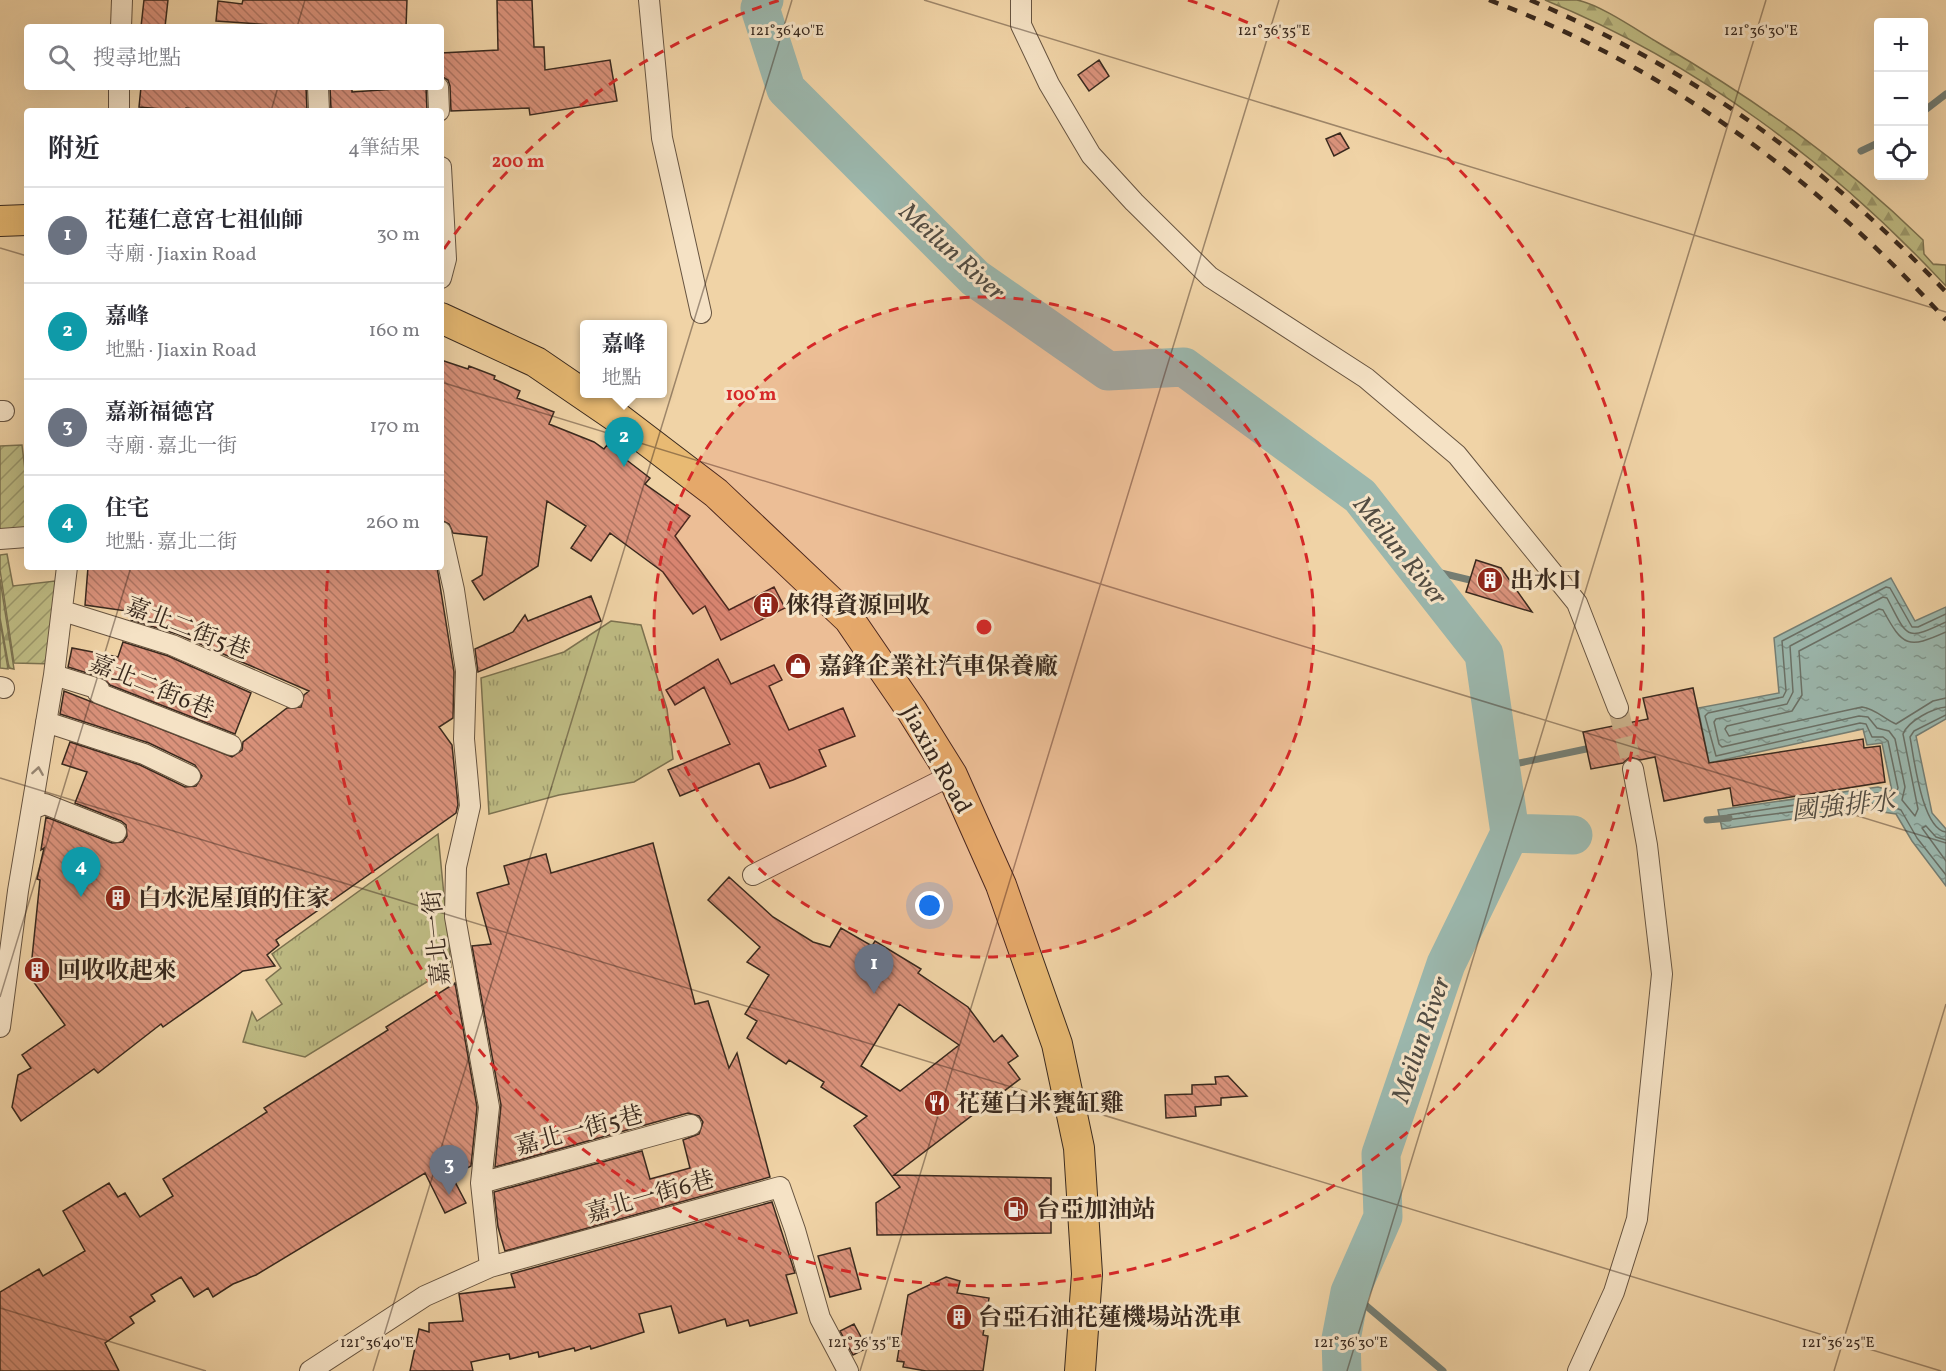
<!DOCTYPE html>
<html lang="zh-TW">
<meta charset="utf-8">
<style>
:root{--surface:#fff;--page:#f2f2f3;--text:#2b2b33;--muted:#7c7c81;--line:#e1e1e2;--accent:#8f2418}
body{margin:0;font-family:Vollkorn,"Noto Serif TC",serif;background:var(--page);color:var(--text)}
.controls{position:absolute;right:18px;top:18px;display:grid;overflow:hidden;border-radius:6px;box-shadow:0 6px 24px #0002}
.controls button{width:54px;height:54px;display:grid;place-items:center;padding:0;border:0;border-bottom:2px solid var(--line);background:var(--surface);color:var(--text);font:30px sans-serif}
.you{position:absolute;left:930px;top:906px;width:21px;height:21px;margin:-15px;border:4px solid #fff;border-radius:50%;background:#1a73e8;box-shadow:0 0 0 9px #1a73e833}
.badge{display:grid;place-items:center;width:39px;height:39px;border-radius:50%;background:var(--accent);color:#fff;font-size:20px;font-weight:700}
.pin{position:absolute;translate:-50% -50px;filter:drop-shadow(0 2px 3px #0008)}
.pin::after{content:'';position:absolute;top:32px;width:21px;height:18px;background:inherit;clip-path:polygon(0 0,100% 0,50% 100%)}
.popup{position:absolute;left:580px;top:320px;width:87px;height:78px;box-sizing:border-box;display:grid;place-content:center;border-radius:6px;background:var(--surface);filter:drop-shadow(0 2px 4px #0005);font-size:20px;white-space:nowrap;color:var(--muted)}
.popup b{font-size:22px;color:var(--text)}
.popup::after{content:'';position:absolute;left:50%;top:100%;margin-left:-12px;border:12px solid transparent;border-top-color:var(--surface)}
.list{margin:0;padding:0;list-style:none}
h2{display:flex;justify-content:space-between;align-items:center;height:78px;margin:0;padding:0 24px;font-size:26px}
h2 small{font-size:20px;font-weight:400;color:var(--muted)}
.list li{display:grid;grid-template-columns:39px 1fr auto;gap:18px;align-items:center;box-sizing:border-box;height:96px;padding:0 24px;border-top:2px solid var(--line)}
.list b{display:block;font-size:22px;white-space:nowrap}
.list p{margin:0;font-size:20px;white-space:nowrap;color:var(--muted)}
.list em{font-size:20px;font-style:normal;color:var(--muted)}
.icon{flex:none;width:33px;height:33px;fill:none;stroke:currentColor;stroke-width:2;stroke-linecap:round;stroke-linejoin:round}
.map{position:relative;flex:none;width:1946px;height:1371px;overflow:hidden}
.search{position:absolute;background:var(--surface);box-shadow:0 6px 24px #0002;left:24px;top:24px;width:420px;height:66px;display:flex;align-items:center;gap:15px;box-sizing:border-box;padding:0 21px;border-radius:6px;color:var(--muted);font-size:22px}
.panel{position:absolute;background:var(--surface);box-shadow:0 6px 24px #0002;left:24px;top:108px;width:420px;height:462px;border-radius:6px}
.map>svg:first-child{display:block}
.forest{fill:url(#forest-firs);stroke:#7c7250;stroke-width:1.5}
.park{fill:url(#park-tufts);stroke:#7c7250;stroke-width:1.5}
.garden{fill:url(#garden-furrows);stroke:#7c7250;stroke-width:1.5}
.water{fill:url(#water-ripples);stroke:#747e74;stroke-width:1.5}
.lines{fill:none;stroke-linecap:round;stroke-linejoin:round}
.shore{stroke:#6a7066;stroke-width:1.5}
.stream{stroke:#747e74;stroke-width:7}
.river{stroke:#9bb7ad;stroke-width:39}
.building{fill:url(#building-back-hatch);stroke:#39291e;stroke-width:1.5;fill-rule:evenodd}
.street-tunnel{stroke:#cbb18b;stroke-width:20;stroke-dasharray:20 10;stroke-linecap:butt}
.street-casing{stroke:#675440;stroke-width:22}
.primary-casing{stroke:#39291e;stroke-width:32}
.street{stroke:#f5e2c5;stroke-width:20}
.primary{stroke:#e8ba73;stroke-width:30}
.rail{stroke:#39291e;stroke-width:4.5;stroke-dasharray:10 10;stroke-linecap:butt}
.oneway{stroke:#978672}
.ticks{fill:none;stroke:#39291e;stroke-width:1.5;stroke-opacity:0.45}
.ring{fill:none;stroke:#d62828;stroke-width:3;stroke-dasharray:10 8}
.labels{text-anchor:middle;stroke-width:6;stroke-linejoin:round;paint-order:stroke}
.poi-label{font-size:24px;font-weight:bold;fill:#39291e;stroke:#f5e2c5;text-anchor:start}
.street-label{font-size:24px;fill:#39291e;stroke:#f5e2c5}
.water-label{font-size:26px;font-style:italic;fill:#524c42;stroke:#f5e2c5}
.ticks-label{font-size:15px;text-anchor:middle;fill:#39291e;stroke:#f5e2c5;stroke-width:6;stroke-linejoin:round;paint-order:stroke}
.centre{fill:#d62828;stroke:#f5e2c5;stroke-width:3}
.ring-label{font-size:18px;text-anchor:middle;font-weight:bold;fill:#d62828;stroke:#f5e2c5;stroke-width:6;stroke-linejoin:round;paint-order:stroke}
</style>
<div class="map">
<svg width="1946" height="1371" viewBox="0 0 1946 1371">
<defs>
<pattern id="forest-firs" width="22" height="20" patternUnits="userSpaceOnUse" patternTransform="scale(1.5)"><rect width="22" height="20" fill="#bebb83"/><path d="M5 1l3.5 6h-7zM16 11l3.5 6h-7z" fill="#9b986b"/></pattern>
<pattern id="park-tufts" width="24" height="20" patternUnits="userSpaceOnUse" patternTransform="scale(1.5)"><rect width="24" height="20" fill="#bebb83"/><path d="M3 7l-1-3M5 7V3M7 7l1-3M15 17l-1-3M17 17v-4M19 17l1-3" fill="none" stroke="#9b986b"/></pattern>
<pattern id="garden-furrows" width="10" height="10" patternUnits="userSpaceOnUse" patternTransform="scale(1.5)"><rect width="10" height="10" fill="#bebb83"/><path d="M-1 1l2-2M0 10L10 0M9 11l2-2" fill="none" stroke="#9b986b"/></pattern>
<pattern id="water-ripples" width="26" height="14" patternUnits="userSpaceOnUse" patternTransform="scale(1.5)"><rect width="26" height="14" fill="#9bb7ad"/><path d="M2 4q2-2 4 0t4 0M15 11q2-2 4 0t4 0" fill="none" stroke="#7f958c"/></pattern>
<pattern id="building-back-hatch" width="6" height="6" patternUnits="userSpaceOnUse" patternTransform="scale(1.5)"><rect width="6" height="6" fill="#da927b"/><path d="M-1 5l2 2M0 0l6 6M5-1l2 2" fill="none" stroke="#b27764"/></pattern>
</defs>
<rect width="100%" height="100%" fill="#f0d3a6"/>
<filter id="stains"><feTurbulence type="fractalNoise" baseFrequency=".00333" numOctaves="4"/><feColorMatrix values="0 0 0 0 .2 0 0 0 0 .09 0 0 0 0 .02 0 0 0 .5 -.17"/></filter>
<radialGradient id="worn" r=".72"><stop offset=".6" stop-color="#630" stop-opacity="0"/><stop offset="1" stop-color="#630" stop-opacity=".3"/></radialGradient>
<!-- forest -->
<path class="forest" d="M1545,0C1555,0 1567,0 1577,0C1599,4 1637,30 1657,42C1756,100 1840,159 1923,240L1924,254L1933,264L1946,265V286C1834,166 1697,62 1545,0Z
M0,579L14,669L9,668L0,618Z"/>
<!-- park -->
<path class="park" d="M611,621L641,625L667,709L673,759L634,782L559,795L489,814L481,678L564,652Z
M438,834L451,967L305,1057L243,1042L252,1012L257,1021L282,1004L266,980L281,968L272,954Z"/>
<!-- garden -->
<path class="garden" d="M22,445L27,487V531L0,533V446Z
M7,554L13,586L55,581L54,664L14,663L0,570V555Z
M0,621L8,669L0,668Z"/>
<!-- water -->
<path class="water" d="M1891,578L1915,621L1946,607V719L1916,736L1932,813L1946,829V886L1912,841L1896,814L1863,809L1722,829L1718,810L1878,787L1892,791L1882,743L1867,745L1863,729L1709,763L1698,708L1779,693L1774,638Z"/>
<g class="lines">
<!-- shore -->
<path class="shore" d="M1946,614L1918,627H1912L1890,588L1886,587L1782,641L1786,691L1783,697L1708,713L1705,716L1716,756L1860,723L1866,724L1872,737H1883L1888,741L1898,788L1895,795L1877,793L1728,815L1726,820L1863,803L1885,804L1901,810L1917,838L1946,875
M1946,622C1904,642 1908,637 1887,598L1883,597L1790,646L1793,692L1787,704L1716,719L1714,722L1719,744L1722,747L1859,716L1868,717L1877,728L1889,731L1895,739L1905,787L1902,800L1915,816L1918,809L1903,734C1908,721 1933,708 1946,707
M1946,632C1908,649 1903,647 1883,610L1879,609L1799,651L1802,695L1792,711L1727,726L1725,729L1729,736L1862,707C1876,709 1884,719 1896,724L1933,701L1946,698
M1946,715L1914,731L1910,737C1914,758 1922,829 1946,832
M1946,840L1936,837L1926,826L1922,828L1946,861"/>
<!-- stream -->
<path class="stream" d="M1924,111L1946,94
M1861,151L1878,143
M1416,567L1470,580
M1500,767L1586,749
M1707,820L1729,818
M1350,1292L1443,1371"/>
<!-- river -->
<path class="river" d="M764,0L760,8L786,89L975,278L1108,371L1184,367L1360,496L1484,654L1510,833L1446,964L1381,1154L1383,1217L1350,1292L1341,1339L1342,1371
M1510,833L1573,835"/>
</g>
<!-- building -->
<path class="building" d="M144,0H168L165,27H141Z
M243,0H407L406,27H301L216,21L218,1L242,4Z
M497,0H532L534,47H544L545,70L610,60L617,101L530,115L529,108L451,111L450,86L448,80L441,76V53L498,50Z
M1099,60L1109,76L1089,91L1078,75Z
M141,87H306L307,111H215L186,108L185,111L139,107Z
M330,87H352V92L426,87L427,111L331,109Z
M1340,133L1349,148L1334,156L1326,139Z
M441,360L468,369L469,366L495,376L494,379L520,391L517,398L554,412L549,424L594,442L604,449L607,445L650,478L645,484L690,516L675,536L729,610L774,587L785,608L721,640L705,606L693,614L663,572L610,533L591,561L571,548L586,526L547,501L538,566L484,600L472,581L482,575L487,537L453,533L449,524L441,520Z
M1476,560L1501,568L1532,612L1466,592Z
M88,567H437L454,672L453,718L439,727L452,745L458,805L456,813L276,940L279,945L267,955L275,966L243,971L163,1027L161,1024L98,1073L94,1069L21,1121L12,1107L18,1075L31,1068L22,1055L65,1025L30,977L40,880L37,879L44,848L41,850L46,817L112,843L123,842L127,836L126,825L121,821L75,803L87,772L62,764L70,742L140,765L185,787L196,786L202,776L195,765L149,743L60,714L64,691L232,757L242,750L243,742L287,708L301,707L304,695L309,691L177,634L131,620L134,612L85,605Z
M591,596L601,621L478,672L475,649L513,632L525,615L528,621Z
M123,642L168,656L251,693L235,734L110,685L103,678L68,667L72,648L118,657Z
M718,659L731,684L774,665L782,680L769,686L789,730L843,708L855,736L819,750L826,766L793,780L770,788L759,763L680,796L668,770L730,744L704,687L675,705L666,690Z
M1693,688L1709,763L1863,739L1864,748L1880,746L1885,782L1733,806L1730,788L1664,801L1655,757L1640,760L1630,757L1623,763L1591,769L1583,732L1648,719L1643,698Z
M653,843L695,1004L708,1001L729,1068L737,1053L770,1177L505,1251L498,1227L494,1192L642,1151L650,1179L690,1168L683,1140L699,1134L703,1122L699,1116L688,1113L495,1167L501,1105L472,946L491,944L477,893L509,884L504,866L546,854L551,873Z
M729,877L773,917L813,942L830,947L841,928L872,946L875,941L921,969L918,973L968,1007L994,1042L1002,1035L1018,1056L1008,1063L1020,1079L894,1175L1051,1178V1233L877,1235L876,1203L900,1187L854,1126L867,1116L821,1087L824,1082L789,1060L786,1064L747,1038L757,1021L745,1014L769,975L747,962L760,947L708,900ZM899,1004L959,1045L900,1091L861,1066Z
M455,983L477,1107L471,1166L452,1176L466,1203L445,1213L425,1173L256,1275L233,1284L213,1297L208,1288L194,1297L181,1277L151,1295L155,1301L130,1317L134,1323L105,1343L119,1371H0V1292L39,1269L43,1276L85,1251L63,1211L109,1183L118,1197L125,1193L140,1217L173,1196L163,1179L267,1112L264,1108L388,1030L386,1027Z
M1228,1076L1247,1096L1221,1098V1105L1195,1107L1196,1116L1166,1118L1165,1095L1192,1094V1085L1216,1084L1215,1077Z
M772,1202L795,1273L786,1275L797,1313L750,1326L748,1320L727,1326L725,1319L679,1333L671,1306L639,1314L644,1332L591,1349L590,1346L575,1351L574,1348L539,1357L538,1352L510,1359L509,1354L471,1362L473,1371H410L419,1329L429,1332V1323L463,1321L459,1294L515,1287L511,1274Z
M850,1248L861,1289L830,1297L818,1256Z
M946,1277L960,1281L957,1293L989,1298L983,1335L988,1336L983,1371H926L903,1367L904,1362L897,1361L908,1295Z
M854,1324L867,1348L853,1355L840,1331Z"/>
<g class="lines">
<!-- street-tunnel -->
<path class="street-tunnel" d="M1618,708L1633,769"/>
<!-- street casing -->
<g class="street-casing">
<path id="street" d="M649,0L662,138L701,313
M1021,0V25L1049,84L1091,155L1134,202L1210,277L1366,378L1457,455L1577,603L1618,708
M121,27L122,0
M318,87L319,111
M438,87L439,111
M119,111V87
M441,167L446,259L441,278
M0,411H4
M441,532L454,590L466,671L464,739L470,806L456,867L455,917L489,1107L481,1183L490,1267
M0,539L27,537
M63,611L172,645L293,698
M54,675L99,689L98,693L231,745
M0,687L4,688
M46,722L144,754L190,776
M32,809L45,804L116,832
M753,875L952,775
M0,1027L18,891L54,675L67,567
M481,1183L691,1125
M310,1371L425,1296L490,1267L780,1187L795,1230L820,1318L848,1371
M1578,1371L1614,1292L1637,1219L1662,974L1647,845L1633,769"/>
</g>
<!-- primary casing -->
<g class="primary-casing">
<path id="primary" d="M0,221L27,220
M441,318L536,362L615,416L716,493L849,619L912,711L952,775L1001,885L1057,1044L1079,1148L1087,1274L1080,1371"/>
</g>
<!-- street -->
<use href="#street" class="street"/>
<!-- primary -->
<use href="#primary" class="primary"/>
<!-- rail -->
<path class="rail" d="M1489,0C1666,66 1819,180 1946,320
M1530,0C1695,71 1822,162 1946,292"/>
</g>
<!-- one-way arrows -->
<defs><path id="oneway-chevron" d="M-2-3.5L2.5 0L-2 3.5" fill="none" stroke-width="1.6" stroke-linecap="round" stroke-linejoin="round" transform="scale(1.5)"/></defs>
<use class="oneway" href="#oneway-chevron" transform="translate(38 771) rotate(-81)"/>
<!-- ticks -->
<path class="ticks" d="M924,0L1946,312M297,27L305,0M271,111L278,87M0,248L27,256M441,382L1946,843M0,778L1941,1371M0,997L131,567M0,1308L206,1371M373,1371L792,0M860,1371L1279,0M1347,1371L1766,0M1834,1371L1946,1004"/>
<!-- distance rings -->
<circle cx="984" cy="627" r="330" fill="#d62828" fill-opacity=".12"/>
<g class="ring">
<circle cx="984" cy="627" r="330"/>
<path d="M444 249A659 659 0 0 1 780 0M1188 0A659 659 0 1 1 328 570"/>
</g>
<!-- icons -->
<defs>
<g id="building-disc" transform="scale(1.35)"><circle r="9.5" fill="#8f2418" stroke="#f5e2c5"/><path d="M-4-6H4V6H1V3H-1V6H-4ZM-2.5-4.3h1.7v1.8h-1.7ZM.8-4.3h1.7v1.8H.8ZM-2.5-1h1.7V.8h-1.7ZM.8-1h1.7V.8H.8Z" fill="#fff"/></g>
<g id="shop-disc" transform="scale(1.35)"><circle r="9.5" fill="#8f2418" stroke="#f5e2c5"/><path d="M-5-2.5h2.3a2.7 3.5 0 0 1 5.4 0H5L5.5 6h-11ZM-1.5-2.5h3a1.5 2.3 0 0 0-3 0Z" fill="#fff"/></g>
<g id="restaurant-disc" transform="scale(1.35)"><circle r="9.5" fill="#8f2418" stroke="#f5e2c5"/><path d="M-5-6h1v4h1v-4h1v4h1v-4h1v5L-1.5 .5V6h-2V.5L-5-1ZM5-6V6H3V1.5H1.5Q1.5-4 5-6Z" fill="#fff"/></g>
<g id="fuel-disc" transform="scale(1.35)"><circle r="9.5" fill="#8f2418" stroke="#f5e2c5"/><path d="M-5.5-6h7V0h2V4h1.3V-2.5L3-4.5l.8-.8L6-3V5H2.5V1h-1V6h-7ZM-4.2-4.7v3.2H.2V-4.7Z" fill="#fff"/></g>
</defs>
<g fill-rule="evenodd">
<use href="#building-disc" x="1490" y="580"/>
<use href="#building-disc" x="766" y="605"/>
<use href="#shop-disc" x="798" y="666"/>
<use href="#building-disc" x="118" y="898"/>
<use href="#building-disc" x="37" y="970"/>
<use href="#restaurant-disc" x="937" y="1103"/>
<use href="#fuel-disc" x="1016" y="1209"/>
<use href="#building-disc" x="959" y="1317"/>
</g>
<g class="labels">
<!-- poi labels -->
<g class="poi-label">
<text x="1510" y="588">出水口</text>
<text x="786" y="613">倈得資源回收</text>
<text x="818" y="674">嘉鋒企業社汽車保養廠</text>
<text x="138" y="906">白水泥屋頂的住家</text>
<text x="57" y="978">回收收起來</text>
<text x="956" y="1111">花蓮白米甕缸雞</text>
<text x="1036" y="1217">台亞加油站</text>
<text x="978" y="1325">台亞石油花蓮機場站洗車</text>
</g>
<!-- street labels -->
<g class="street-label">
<text transform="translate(188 628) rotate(21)" y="8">嘉北二街5巷</text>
<text transform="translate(152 686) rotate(22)" y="8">嘉北二街6巷</text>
<text transform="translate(937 759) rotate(61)" y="8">Jiaxin Road</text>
<text transform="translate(436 938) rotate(-96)" y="8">嘉北一街</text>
<text transform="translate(579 1130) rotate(-15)" y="8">嘉北一街5巷</text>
<text transform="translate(650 1196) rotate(-16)" y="8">嘉北一街6巷</text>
</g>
<!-- water labels -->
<g class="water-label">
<text transform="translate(953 251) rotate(42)" y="9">Meilun River</text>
<text transform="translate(1401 550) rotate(51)" y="9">Meilun River</text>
<text transform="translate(1843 805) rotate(-6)" y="9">國強排水</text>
<text transform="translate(1420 1039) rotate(-71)" y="9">Meilun River</text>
</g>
</g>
<g class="ticks-label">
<text x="787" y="35">121°36'40"E</text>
<text x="1274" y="35">121°36'35"E</text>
<text x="1761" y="35">121°36'30"E</text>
<text x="377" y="1347">121°36'40"E</text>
<text x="864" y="1347">121°36'35"E</text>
<text x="1351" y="1347">121°36'30"E</text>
<text x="1838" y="1347">121°36'25"E</text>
</g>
<circle cx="984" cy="627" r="9" class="centre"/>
<g class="ring-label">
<text x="518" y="167">200 m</text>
<text x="751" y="400">100 m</text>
</g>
<rect width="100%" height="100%" filter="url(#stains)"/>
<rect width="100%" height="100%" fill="url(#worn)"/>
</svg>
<div class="controls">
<button>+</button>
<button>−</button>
<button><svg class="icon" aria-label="locate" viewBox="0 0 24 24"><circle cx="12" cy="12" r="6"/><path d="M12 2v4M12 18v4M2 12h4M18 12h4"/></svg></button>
</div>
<div class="you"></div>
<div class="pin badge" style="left:874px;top:994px;background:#6b7280">1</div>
<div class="pin badge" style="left:624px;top:467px;background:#0f9aa8">2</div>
<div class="popup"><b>嘉峰</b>地點</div>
<div class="pin badge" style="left:449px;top:1195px;background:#6b7280">3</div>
<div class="pin badge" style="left:81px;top:897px;background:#0f9aa8">4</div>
<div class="search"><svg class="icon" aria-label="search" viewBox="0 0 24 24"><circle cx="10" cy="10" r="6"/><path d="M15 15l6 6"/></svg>搜尋地點</div>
<section class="panel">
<h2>附近<small>4筆結果</small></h2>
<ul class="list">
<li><span class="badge" style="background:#6b7280">1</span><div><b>花蓮仁意宮七祖仙師</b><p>寺廟 · Jiaxin Road</p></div><em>30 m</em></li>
<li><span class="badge" style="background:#0f9aa8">2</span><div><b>嘉峰</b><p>地點 · Jiaxin Road</p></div><em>160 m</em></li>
<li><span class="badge" style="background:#6b7280">3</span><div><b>嘉新福德宮</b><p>寺廟 · 嘉北一街</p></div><em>170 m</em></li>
<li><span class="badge" style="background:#0f9aa8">4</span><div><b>住宅</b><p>地點 · 嘉北二街</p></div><em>260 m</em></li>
</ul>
</section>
</div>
